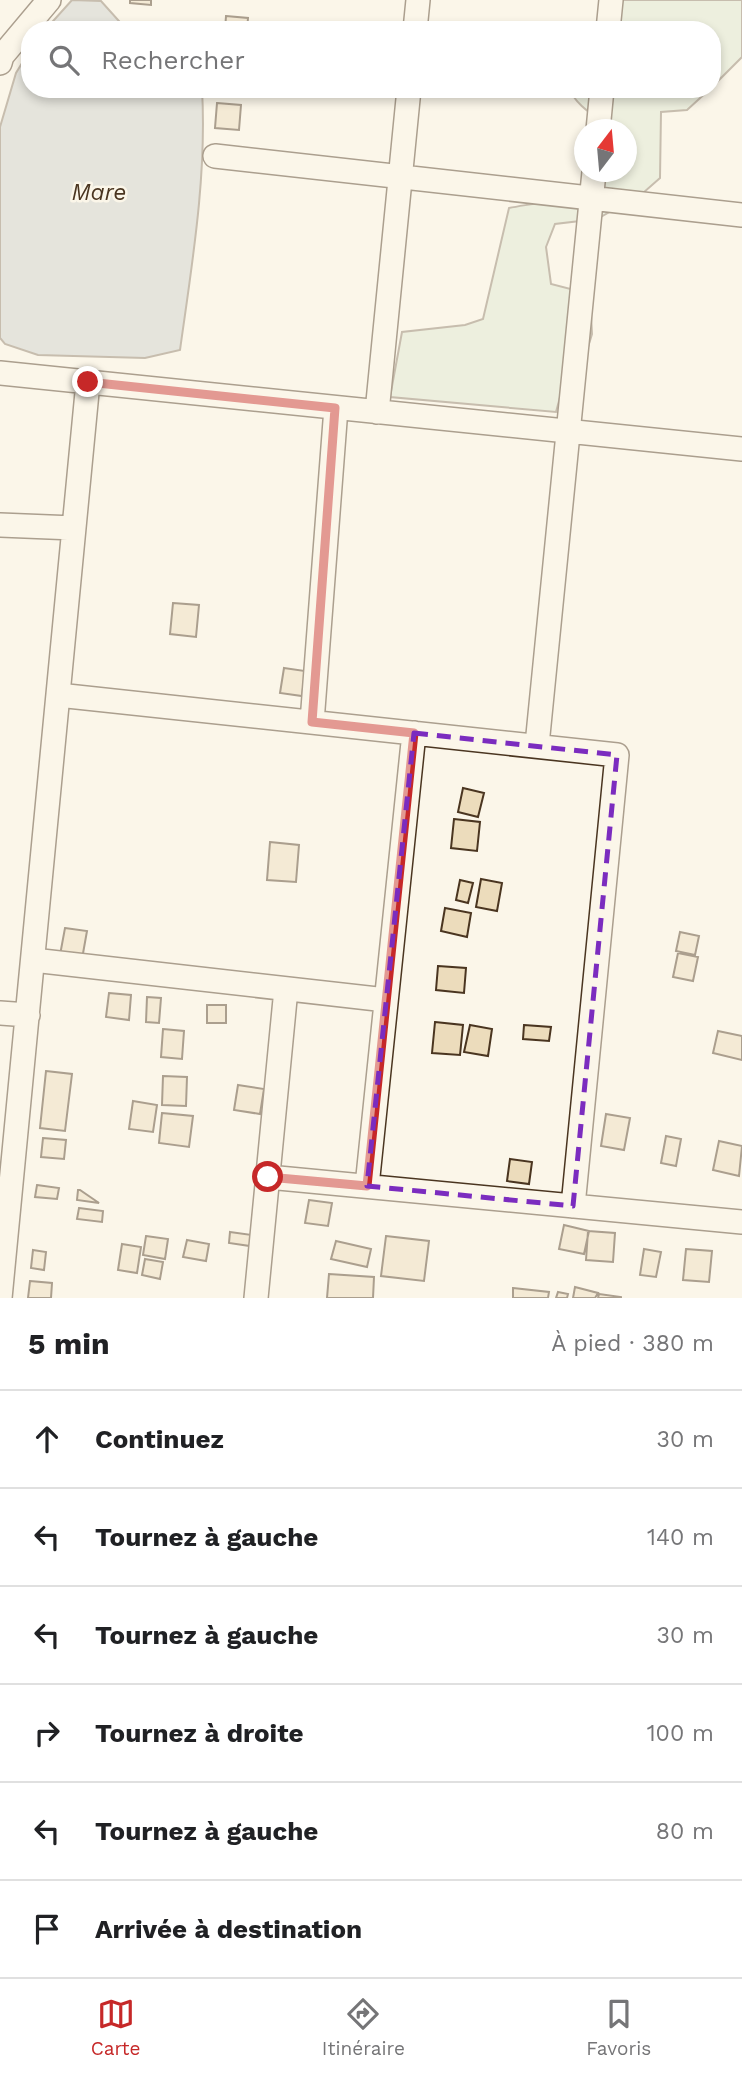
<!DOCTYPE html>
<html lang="fr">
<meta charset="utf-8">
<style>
:root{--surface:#fff;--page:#f2f2f2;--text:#202124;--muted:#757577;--line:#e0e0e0;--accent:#c62828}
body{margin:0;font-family:"Work Sans",sans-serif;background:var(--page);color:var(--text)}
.compass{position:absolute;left:574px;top:119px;width:63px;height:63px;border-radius:50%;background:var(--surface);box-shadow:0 4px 10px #0003;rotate:16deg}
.stop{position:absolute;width:21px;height:21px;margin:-16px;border:5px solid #c62828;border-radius:50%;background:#fff}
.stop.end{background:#c62828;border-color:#fff;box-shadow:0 2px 7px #0008}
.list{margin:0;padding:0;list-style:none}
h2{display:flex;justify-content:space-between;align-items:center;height:91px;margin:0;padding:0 28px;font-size:30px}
h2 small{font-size:23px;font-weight:400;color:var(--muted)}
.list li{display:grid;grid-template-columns:46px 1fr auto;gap:21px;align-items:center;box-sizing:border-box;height:98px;padding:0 28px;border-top:2px solid var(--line)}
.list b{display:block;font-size:26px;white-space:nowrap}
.list em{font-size:23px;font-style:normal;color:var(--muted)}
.icon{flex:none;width:38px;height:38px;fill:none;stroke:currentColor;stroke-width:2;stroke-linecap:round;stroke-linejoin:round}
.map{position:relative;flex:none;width:742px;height:1298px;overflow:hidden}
.search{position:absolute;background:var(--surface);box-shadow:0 4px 10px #0003;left:21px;right:21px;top:21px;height:77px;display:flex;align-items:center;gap:18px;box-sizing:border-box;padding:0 24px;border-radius:28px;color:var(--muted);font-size:26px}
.sheet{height:679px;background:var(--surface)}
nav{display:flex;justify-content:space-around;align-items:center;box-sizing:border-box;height:98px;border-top:2px solid var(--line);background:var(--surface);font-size:19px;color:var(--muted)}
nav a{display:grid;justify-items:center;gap:4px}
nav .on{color:var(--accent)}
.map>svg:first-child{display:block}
.green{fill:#dce7d0;stroke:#887966;stroke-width:2}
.water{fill:#c9cecd;stroke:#887966;stroke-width:2}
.building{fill:#ecdcbc;stroke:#4a3520;stroke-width:2}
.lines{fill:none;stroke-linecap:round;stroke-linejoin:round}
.minor-casing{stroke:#4a3520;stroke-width:26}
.minor{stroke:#fbf6e9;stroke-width:23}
.route{stroke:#c62828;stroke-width:9}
.marked{fill:none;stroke:#7b2cbf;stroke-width:5;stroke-dasharray:14 9;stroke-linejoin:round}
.labels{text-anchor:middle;stroke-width:5;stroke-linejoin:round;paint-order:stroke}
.water-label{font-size:23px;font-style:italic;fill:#4a3520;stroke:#fbf6e9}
</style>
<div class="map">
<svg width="742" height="1298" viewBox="0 0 742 1298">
<rect width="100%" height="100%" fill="#fbf6e9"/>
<!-- green -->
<path class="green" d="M620,0H742V57L712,87V30H602Z
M570,89H710L687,110L661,112L660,178L643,193L597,219L555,224L546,247L551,284L590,294L592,334L584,360L562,390L556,412L390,397L402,332L465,325L483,319L509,208C539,202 583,200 599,172H626V130L608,129V126C595,116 575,105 570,89Z"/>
<!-- water -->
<path class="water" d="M72,0L101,1L127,30H45Z
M30,50V89H202C207,176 192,264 180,350L145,358L38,355L5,344L0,338V127L16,73Z"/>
<!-- building -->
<path class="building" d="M130,0H151V5L130,3Z
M226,16L248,18L247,30H225Z
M217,103L241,105L239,130L215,128Z
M173,603L199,605L196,637L170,634Z
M284,668L305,671L302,696L280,693Z
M463,788L484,793L478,817L458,812Z
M454,819L480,822L477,851L451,848Z
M270,842L299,845L296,882L267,880Z
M481,879L502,883L497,911L476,907Z
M460,880L473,883L468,903L456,900Z
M445,908L471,913L467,937L441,931Z
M65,928L87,931L82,959L60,955Z
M680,932L699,936L695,955L676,951Z
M678,953L698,957L693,981L673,977Z
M438,966L466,968L464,993L436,990Z
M109,993L131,995L129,1020L106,1017Z
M147,997L161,998L159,1023L146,1022Z
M207,1005H226V1023H207Z
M435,1022L463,1025L460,1055L432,1053Z
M470,1025L492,1029L488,1056L464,1052Z
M524,1025L551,1027L549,1041L523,1039Z
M163,1029L184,1031L182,1059L161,1057Z
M718,1031L742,1036V1060L713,1053Z
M46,1071L72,1074L65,1131L40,1128Z
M163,1076L187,1077L186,1106L162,1105Z
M238,1085L264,1089L260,1114L234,1110Z
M133,1101L157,1105L153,1132L129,1129Z
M162,1113L193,1116L189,1147L159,1143Z
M606,1114L630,1118L624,1150L601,1146Z
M666,1136L681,1139L676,1166L661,1163Z
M43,1138L66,1140L64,1159L41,1157Z
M719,1141L742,1146L739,1176L713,1170Z
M510,1159L532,1162L529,1184L507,1181Z
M37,1185L59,1188L57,1199L35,1197Z
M78,1190H80L99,1203L77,1200Z
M309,1200L332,1203L328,1226L305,1223Z
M79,1208L103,1211L102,1222L77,1219Z
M564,1225L589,1231L584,1254L559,1249Z
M588,1231L615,1233L613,1262L586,1260Z
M230,1232L252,1235L250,1246L229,1243Z
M146,1236L168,1239L165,1259L143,1255Z
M386,1236L429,1241L424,1281L381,1276Z
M187,1240L209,1244L206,1261L183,1257Z
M336,1241L371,1249L367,1267L331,1259Z
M122,1244L141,1247L137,1273L118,1270Z
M644,1249L661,1252L656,1277L640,1275Z
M686,1249L712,1251L709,1282L683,1280Z
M33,1250L46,1252L44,1270L31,1268Z
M145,1259L163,1262L160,1279L142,1275Z
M329,1274L374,1277L373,1298H327Z
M30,1281L52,1283L51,1298H28Z
M575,1287L598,1293L595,1298H573Z
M513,1288L549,1292L548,1298H513Z
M558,1292L568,1294L567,1298H556Z
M599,1294L621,1297V1298H598Z"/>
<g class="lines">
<!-- minor casing -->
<g class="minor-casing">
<path id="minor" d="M415,30L418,0
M608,30L611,0
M0,63L2,56L49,0
M598,130L602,89
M215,156L742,215
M0,373L742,449
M377,412L409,89
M0,525L74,528
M58,695L617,755L573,1206
M312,722L336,408
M537,745L594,172
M33,960L386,1000
M0,1013L28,1015
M268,1177L742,1222
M367,1186L414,733
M0,1298L88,382
M256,1298L286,989"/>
</g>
<!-- minor -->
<use href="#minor" class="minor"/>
</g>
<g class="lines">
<!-- route -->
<path class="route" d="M88,382L335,408L312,722L414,733L367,1186L268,1177"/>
</g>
<!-- marked area -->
<path d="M0 0H742V1298H0ZM414,733L617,755L573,1206L367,1186Z" fill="#fbf6e9" fill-opacity=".55" fill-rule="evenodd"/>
<path class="marked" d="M414,733L617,755L573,1206L367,1186Z"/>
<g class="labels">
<!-- water labels -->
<g class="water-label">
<text x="99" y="200">Mare</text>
</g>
</g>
</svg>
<svg class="compass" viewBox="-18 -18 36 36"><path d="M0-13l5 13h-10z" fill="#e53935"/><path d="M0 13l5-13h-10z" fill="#757577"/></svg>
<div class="stop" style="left:268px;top:1177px"></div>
<div class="stop end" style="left:88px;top:382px"></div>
<div class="search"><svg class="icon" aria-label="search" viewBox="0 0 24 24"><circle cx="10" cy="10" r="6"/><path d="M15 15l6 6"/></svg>Rechercher</div>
</div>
<section class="sheet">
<h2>5 min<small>À pied · 380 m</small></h2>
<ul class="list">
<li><svg class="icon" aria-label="ahead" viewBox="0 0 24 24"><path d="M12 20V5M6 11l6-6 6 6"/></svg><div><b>Continuez</b></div><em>30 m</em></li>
<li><svg class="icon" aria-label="left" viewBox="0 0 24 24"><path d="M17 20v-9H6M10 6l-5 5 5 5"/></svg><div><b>Tournez à gauche</b></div><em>140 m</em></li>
<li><svg class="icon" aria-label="left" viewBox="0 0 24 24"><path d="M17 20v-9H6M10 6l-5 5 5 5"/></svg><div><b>Tournez à gauche</b></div><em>30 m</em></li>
<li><svg class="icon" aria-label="right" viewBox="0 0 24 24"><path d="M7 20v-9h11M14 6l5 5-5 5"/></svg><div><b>Tournez à droite</b></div><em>100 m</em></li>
<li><svg class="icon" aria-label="left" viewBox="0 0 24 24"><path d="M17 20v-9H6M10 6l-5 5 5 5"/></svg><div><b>Tournez à gauche</b></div><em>80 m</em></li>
<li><svg class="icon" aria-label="arrive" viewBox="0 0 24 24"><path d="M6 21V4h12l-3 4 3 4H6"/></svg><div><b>Arrivée à destination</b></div></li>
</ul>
</section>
<nav>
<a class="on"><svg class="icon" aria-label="map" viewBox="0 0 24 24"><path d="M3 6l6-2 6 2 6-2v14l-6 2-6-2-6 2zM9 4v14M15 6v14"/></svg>Carte</a>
<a><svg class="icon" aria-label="directions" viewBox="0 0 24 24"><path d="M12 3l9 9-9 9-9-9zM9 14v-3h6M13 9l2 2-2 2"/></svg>Itinéraire</a>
<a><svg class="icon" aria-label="saved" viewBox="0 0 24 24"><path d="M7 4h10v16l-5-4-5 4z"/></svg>Favoris</a>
</nav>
